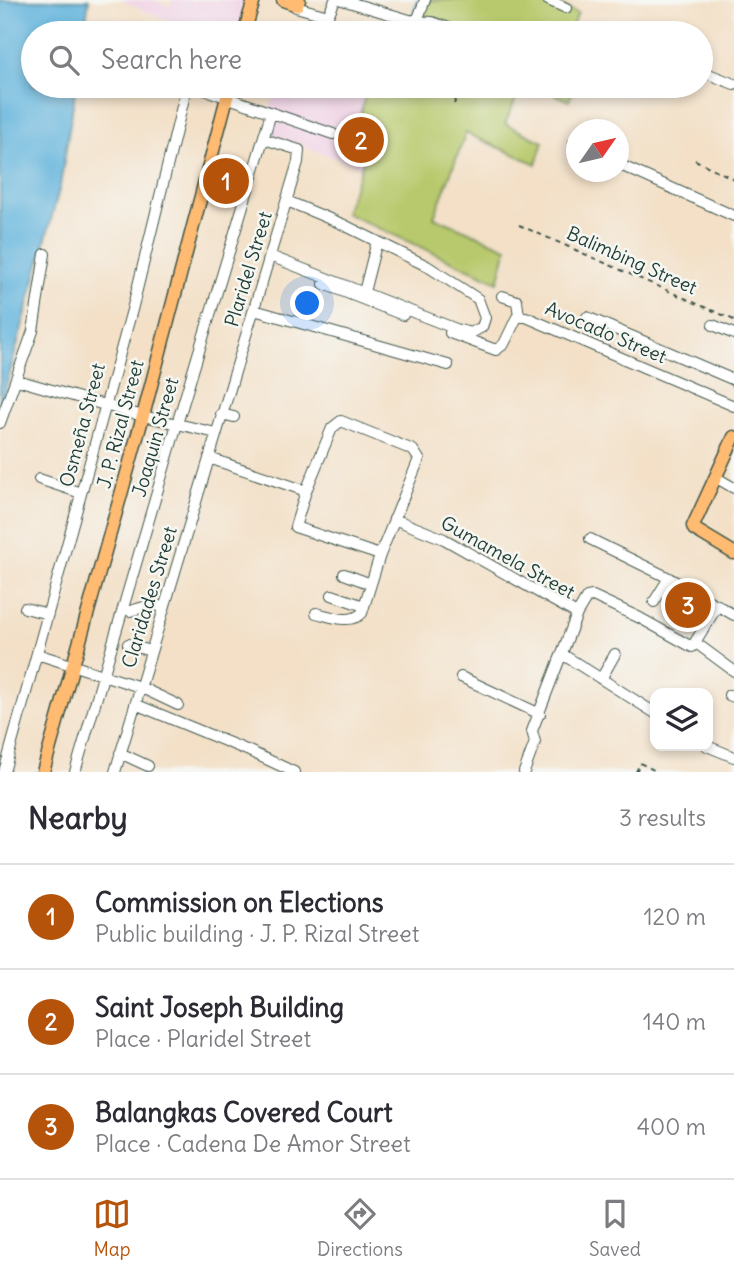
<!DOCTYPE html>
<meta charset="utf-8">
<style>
:root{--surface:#fff;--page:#f2f2f3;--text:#2b2b33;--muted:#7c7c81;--line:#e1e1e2;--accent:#b45309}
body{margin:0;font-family:Delius,sans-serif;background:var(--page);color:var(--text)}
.controls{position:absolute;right:21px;bottom:21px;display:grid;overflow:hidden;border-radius:14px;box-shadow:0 4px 10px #0003}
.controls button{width:63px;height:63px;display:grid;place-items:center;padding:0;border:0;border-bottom:2px solid var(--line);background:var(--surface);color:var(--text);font:35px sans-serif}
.compass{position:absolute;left:566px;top:119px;width:63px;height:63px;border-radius:50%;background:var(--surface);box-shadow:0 4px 10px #0003;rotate:56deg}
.you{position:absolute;left:308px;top:304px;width:24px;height:24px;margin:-18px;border:5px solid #fff;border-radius:50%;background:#1a73e8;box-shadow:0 0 0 10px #1a73e833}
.badge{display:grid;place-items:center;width:46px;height:46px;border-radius:50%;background:var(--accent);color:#fff;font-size:23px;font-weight:700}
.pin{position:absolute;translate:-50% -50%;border:4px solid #fff;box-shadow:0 2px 7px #0006}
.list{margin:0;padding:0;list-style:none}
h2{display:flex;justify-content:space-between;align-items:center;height:91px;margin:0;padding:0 28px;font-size:30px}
h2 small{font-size:23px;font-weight:400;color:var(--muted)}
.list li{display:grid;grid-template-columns:46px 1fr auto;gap:21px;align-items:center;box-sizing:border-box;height:105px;padding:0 28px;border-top:2px solid var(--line)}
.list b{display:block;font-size:26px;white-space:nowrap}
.list p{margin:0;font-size:23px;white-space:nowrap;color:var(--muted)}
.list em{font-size:23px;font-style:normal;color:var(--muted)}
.icon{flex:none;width:38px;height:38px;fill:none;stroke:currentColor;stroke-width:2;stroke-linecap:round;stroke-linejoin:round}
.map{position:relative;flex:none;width:734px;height:772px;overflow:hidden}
.search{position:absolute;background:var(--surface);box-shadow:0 4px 10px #0003;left:21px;right:21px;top:21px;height:77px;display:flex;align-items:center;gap:18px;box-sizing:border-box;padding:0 24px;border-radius:38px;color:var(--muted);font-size:26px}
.sheet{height:406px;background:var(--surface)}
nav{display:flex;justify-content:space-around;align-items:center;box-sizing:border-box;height:98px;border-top:2px solid var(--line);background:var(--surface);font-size:19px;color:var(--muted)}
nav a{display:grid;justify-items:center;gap:4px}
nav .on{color:var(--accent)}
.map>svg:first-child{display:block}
.built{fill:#f0d0e5}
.green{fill:#b7c96c;stroke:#6b8350;stroke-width:2}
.water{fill:#60b3dc;stroke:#407888;stroke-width:2}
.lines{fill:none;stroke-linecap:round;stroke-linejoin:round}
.stream{stroke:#60b3dc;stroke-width:2.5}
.minor-casing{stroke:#3f554a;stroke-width:12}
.major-casing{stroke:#3f554a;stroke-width:15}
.path{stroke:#3f554a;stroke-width:2;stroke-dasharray:5 5;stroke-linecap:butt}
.minor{stroke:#fff;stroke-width:10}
.major{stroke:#ffbb71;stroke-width:12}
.labels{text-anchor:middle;stroke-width:5;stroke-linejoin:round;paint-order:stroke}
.street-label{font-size:19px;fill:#1f3d34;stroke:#f6f6f2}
</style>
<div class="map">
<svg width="734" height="772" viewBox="0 0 734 772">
<rect width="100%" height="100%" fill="#f6f6f2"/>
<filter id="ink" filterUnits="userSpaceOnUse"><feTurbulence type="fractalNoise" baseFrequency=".0143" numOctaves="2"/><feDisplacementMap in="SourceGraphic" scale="14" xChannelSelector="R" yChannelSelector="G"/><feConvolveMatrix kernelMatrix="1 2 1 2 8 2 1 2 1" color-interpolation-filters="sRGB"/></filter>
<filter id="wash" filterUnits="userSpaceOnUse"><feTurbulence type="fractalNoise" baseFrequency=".00686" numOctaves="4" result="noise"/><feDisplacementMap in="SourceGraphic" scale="28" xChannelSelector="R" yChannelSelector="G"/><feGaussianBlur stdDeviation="1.57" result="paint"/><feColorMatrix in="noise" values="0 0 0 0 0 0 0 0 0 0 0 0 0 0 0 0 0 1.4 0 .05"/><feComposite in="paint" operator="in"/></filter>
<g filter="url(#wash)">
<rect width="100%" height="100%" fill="#f3e0c7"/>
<!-- built -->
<path class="built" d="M121,0H153L170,7L172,0H241L247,2L236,33H217L207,30L206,33H195L167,23V21Z
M275,86H357L367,89L359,122L376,128L363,168L266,133Z"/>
<!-- green -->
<path class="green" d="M427,0H547L578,13L569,33H415Z
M367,86H574L569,101L539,87L535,95L520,89L505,124L543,142L536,164L466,133L434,217L507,248L498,282L345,213L375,129L359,122Z"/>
<!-- water -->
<path class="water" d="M0,0H89L84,33H33V86H76L60,186L0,409Z"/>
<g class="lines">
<!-- stream -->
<path class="stream" d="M413,18L417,0"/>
</g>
</g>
<g filter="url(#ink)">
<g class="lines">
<!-- minor casing -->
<g class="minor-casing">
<path id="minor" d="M342,0L413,21L418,18L425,0
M548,0L566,8
M296,7L328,16L335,0
M415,21L432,22L462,33
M701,71L734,84
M194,86L333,134
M574,143L576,144
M618,164L734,216
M270,256L456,329L471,333L482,327L485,318L478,299L427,266L342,224L287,201
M324,284L403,315
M364,292L377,241
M502,296L517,301L519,316
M254,310L448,365
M587,317L734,380
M713,325L734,334
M450,333L496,350L504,344L517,317H526L734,406
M17,380L143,416L216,433
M221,414L234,417
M341,421L413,450L419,459L380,555L295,527L306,491L332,428Z
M0,423L33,331L45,254
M209,458L306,491
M715,477L734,488
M39,479L81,493
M394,519L444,539L577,614
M590,539L669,578L734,615
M344,574L371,584
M332,595L364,606
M654,602L669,578
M25,608L48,614
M130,611L154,604L163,608
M316,613C330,616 351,625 362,613L380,555
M696,643L734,671
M128,644L150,651
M37,654L140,687L178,705
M562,654L655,713
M461,677L540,714
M601,679L615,654
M729,695L734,697
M135,704L249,751L294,772
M707,746L734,757
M120,753L148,766
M4,772L132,310L187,86
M75,772L177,424L271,113
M115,772L298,162L299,150L264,139
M524,772L535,742L532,731L577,614L587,597L593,596L640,618L692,647L718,605"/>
</g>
<!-- major casing -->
<g class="major-casing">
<path id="major" d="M283,0L297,5L299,0
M244,33L254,0
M734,437L693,526L694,529L734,553
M43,772L143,416L230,86"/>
</g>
<!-- path -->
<path class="path" d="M333,23L365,33
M319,33L321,25
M454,104L461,86
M695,160L734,179
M519,225L734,320
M636,772L640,763L658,772"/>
<!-- minor -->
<use href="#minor" class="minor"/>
<!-- major -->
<use href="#major" class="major"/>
</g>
</g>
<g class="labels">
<!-- street labels -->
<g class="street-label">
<text transform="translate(632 260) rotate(24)" y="7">Balimbing Street</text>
<text transform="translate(248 269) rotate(-73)" y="7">Plaridel Street</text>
<text transform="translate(606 332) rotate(23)" y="7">Avocado Street</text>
<text transform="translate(120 424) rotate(-75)" y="7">J. P. Rizal Street</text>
<text transform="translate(82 425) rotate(-75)" y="7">Osmeña Street</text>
<text transform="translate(155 437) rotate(-74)" y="7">Joaquin Street</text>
<text transform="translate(508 557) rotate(29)" y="7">Gumamela Street</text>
<text transform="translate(149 597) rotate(-73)" y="7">Claridades Street</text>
</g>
</g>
</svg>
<div class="controls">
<button><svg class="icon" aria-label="layers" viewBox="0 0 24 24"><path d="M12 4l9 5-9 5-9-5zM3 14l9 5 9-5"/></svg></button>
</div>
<svg class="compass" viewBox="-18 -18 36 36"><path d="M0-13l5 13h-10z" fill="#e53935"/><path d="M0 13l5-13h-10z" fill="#7c7c81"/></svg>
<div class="you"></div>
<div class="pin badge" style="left:226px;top:181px">1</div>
<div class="pin badge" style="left:361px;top:140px">2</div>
<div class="pin badge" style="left:688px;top:605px">3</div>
<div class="search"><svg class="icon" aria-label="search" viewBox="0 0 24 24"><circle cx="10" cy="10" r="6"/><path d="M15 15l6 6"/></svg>Search here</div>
</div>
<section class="sheet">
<h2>Nearby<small>3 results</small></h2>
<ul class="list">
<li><span class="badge">1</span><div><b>Commission on Elections</b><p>Public building · J. P. Rizal Street</p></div><em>120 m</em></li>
<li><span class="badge">2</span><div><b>Saint Joseph Building</b><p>Place · Plaridel Street</p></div><em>140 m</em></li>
<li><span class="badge">3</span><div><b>Balangkas Covered Court</b><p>Place · Cadena De Amor Street</p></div><em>400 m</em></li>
</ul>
</section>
<nav>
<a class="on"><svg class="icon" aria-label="map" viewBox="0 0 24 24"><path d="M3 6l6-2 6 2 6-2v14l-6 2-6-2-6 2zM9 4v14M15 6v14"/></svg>Map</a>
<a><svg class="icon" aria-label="directions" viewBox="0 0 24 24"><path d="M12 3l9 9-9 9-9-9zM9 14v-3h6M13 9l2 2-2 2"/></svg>Directions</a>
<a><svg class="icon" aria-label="saved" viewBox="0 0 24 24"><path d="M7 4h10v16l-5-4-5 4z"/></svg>Saved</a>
</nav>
